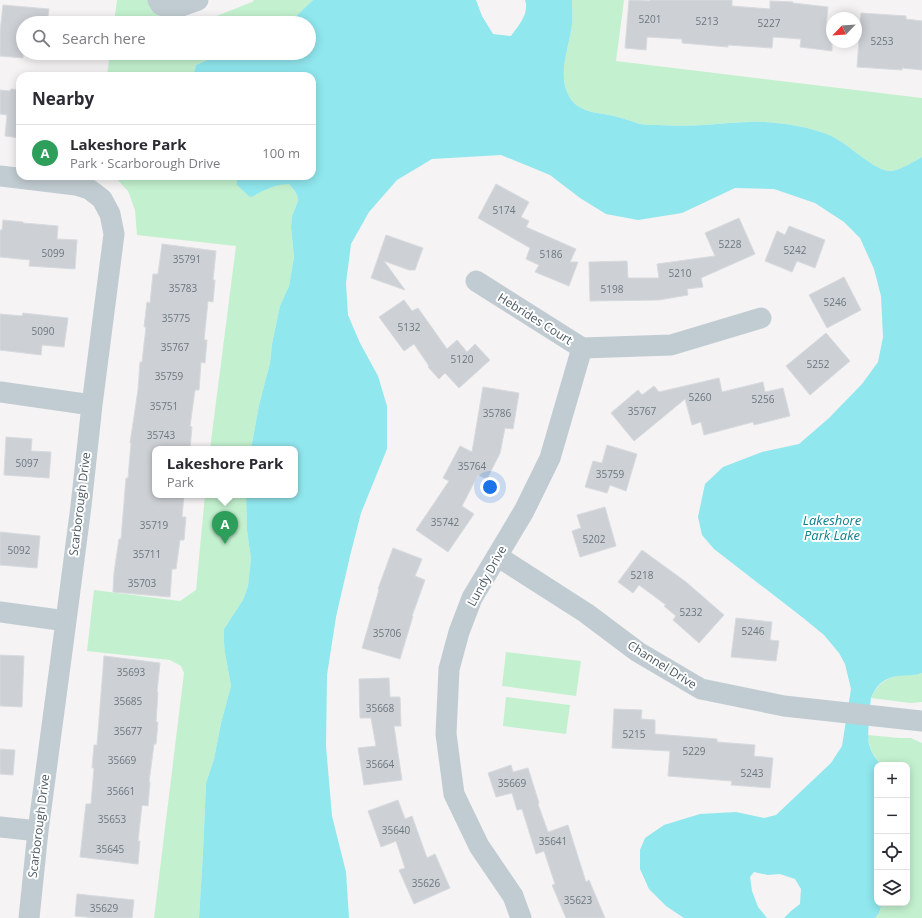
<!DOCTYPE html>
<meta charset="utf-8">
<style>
:root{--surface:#fff;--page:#f7f7f7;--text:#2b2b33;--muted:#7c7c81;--line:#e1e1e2;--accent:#b45309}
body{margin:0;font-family:"Open Sans",sans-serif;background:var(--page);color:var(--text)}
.controls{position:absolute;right:12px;bottom:12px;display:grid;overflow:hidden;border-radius:8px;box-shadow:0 2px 10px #0003}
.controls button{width:36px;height:36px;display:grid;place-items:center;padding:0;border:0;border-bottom:1px solid var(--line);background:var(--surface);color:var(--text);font:20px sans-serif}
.compass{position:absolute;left:826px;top:12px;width:36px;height:36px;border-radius:50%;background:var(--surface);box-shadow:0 2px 10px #0003;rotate:245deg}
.you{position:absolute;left:490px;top:487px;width:14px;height:14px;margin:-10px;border:3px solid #fff;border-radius:50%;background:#1a73e8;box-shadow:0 0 0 6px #1a73e833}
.badge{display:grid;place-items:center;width:26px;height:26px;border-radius:50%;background:var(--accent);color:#fff;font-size:13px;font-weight:700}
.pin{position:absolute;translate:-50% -33px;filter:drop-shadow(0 1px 2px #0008)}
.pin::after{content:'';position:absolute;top:21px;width:14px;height:12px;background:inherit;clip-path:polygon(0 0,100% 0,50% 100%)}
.popup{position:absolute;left:152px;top:446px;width:146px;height:52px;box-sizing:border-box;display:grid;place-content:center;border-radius:8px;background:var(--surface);filter:drop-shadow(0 1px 3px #0005);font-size:13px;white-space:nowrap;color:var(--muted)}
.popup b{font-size:15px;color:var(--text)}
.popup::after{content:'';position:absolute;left:50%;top:100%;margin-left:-8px;border:8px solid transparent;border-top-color:var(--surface)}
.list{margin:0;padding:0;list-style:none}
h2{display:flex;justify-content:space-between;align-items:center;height:52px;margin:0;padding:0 16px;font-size:17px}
h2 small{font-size:13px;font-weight:400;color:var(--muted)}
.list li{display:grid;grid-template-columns:26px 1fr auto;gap:12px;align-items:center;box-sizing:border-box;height:56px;padding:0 16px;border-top:1px solid var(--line)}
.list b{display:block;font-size:15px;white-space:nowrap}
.list p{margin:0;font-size:13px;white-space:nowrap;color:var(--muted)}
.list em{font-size:13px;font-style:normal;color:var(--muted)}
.icon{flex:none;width:22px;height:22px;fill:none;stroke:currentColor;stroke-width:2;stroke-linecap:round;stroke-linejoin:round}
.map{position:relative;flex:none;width:922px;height:918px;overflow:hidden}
.search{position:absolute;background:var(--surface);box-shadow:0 2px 10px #0003;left:16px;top:16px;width:300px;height:44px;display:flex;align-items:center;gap:10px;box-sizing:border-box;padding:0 14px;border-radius:22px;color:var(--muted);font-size:15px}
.panel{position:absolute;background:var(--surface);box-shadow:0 2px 10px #0003;left:16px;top:72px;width:300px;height:108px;border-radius:12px}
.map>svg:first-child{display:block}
.green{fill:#c3f1cf}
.water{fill:#90e7ee}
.building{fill:#cdd1d5;stroke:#d7dade}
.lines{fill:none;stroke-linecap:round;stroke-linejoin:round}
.minor{stroke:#c1ccd2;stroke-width:21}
.labels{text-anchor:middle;stroke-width:4;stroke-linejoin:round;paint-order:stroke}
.number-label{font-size:10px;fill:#6b777e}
.street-label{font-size:12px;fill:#4a5961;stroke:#fff}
.water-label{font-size:13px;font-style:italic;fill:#0c818a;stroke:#fff}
</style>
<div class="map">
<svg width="922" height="918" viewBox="0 0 922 918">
<rect width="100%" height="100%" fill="#f5f3f3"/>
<!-- green -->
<path class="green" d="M117,0H152L183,16L186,23H114Z
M254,0H313L294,18L286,23H199L252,2Z
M572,0H624L616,61L922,98V157C913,162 902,169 892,171C878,173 852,148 840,141C834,137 828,134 821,132C803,126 783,123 764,122C744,121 724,124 704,125C689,126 673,126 658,125C652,125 646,125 640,124C631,121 623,118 614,116C601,113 584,113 574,103C554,81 569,50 572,24C573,16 572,8 572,0Z
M110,53H223L196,65L193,76H107Z
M114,176H237V185L253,196L266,189L278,185L284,184H289L294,190L297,195L298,201L292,216L291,227L294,257L289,286L280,306L272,344L270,363L259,405L251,449H210L236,246L137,235L135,210L128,191Z
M205,495H246L247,530L251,559L248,586L243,600L224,629L225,653L231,686L221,723L214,759L206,783L203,853L199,918H154L184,673L181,666L170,660L87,651L94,590L180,601L196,590Z
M506,652L581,661L576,696L502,686Z
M922,673V702L910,703L871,698C877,684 888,676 903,675C909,674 916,675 922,673Z
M506,697L570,705L566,734L503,726Z
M868,735L900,738H911L922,743V918H875L879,913L882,903H907V765H881C874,756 868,747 868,735Z"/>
<!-- water -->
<path class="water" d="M313,0H476L482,16L493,34L511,36C518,26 530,13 525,0H572C572,8 573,16 572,24C569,50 554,81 574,103C584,113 601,113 614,116C623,118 631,121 640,124C646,125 652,125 658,125C673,126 689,126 704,125C724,124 744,121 764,122C783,123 803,126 821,132C828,134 834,137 840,141C852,148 878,173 892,171C902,169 913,162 922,157V673C907,678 895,672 881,683C877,686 873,693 871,698C870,705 867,739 869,744C871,752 876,759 881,765H877V903H882L879,913L875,918H784L791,911L800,904L801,889L795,879L780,874L768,875L754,872L750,877L752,891L758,907L767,918H684L666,906L649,889L640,869V850L645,838L664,825L700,814L736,812L764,818L776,815L831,763L842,746L851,689L845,664L839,653L824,635L802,617L714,549L702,535L698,517L705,484L723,467L762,452L799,444L829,418L862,384L878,362L883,337L881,296L874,269L860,238L844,222L815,203L774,189L735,188L682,213L638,220L606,214L580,198L550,175L501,155L432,159L397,180L369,212L351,244L346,283L348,315L360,343L378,376L387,406V449L361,513L350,556L336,617L327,675L326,746L332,816L346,872L349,918H199L203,853L206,783L214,759L221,723L231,686L225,653L224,642V629L243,600L248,586L251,559L247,530L246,495H295V449H251L259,405L270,363L272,344L280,306L289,286L294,257L291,227L292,216L298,201L297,195L294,190L289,184C281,184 273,186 265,190C260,192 255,196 250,197L237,185V176H312V76H193L196,65L223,53H309V23H286L294,18Z"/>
<!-- building -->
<path class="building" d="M629,0L650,1V0H732V6L770,9V1L793,2V3L828,7L826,26H832V51L800,47L801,39L773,37L772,48L728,45V47L682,43V39L647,37L646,50L625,48Z
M3,5L49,9L47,23H23V58L0,56V32Z
M861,13L906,16V19L922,21V70L902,68V70L857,67Z
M11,89L20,90V138L5,136L7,115L0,114V90L10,91Z
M496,184L529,202L521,217L529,221L526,227L576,249L570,262H578L569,286L535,272L539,265L526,259L530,248L478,218Z
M739,218L755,254L701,278L703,287L687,289L688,295L659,300L590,301L589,262L627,261L628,278H659L657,264L715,256L705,233Z
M3,220L23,222V223L58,226L57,239L77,240L75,269L29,266L30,260L0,257V230H2Z
M789,226L825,240L815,268L797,261L792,272L765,261L777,231L785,235Z
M386,235L423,248L415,270H409L384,261L405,290L371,278Z
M162,244L216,251L213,280H215L213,302L208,301L204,340H207L205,363L201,362L199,390H195L190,426L192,427L190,449H155V495H184L182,517H186L184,540H180L176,569H172L170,597L113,592L114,573L119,539H121L126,478H128L131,443H130L138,390L140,362H142L146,327H144L147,302L150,303L153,274H158Z
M844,277L861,310L827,328L809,295Z
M404,300L412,311L418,308L447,349L457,340L467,352L475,344L490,360L459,388L445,373L439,379L428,367L429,366L414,344L404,351L379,317Z
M23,313L68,318L64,347L42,345L41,355L0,350V314L22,316Z
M826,333L850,361L810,395L786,366Z
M719,378L722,392L763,382L765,392L783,388L790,416L754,425L753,422L704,435L701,422L692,425L685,399L634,441L611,413L638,390L642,395L654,386L659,392Z
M483,387L519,393L513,429L505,428L500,453L487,479L478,475L462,506L474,514L448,552L416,530L449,481L443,478L460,446L472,452Z
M6,437L32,439L31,451L51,452L49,478L4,475Z
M607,445L637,454L626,491L610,485L607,493L585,487L593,461L602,463Z
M605,507L616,546L580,557L572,531L581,528L577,515Z
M0,532L40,536L37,568L0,565Z
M393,548L422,559L415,576L425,580L412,616H413L400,659L362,648L379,590L378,589Z
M642,550L686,582L724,615L699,643L673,620L676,616L664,606L666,605L639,585L633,593L618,582Z
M736,618L772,622L770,640L779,641L776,661L731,657Z
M0,655L24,656L22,707L0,706Z
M104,656L160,663L157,692H158L156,722H158L156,744H154L149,782H150L148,806L142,805L138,841H140L138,864L80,857L86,804H91L94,768H92L94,745H97Z
M389,678L390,697H400L401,726H394L402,780L364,785L358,748L376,746L371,718H360L359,679Z
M614,709L642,710L641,719L655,720V734L717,739V742L755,745L754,756L773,758L770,788L731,785L732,781L668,776L670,751L612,748Z
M0,749L15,750L13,775L0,774Z
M511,765L513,772L528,768L539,803L538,804L548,832L568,825L586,882L589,880L605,918H566L552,885L555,884L544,851L536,854L522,809L517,810L512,793L496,797L488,773Z
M398,800L405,819L412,816L427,858L435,854L450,888L414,904L399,870L405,868L396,841L381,847L368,811Z
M77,894L134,900L132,918H95L75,916Z"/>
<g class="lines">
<!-- minor -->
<path class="minor" d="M158,0L161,5L173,9L198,0
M0,176L76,185L89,189L102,199L110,214L114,234L92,405L81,506L66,621L38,831L29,918
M476,281L582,348L671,345L761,318
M0,392L92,405
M497,556L586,613L638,652L701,689L784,706L922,721
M0,612L66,621
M0,827L38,831
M521,918L513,896L479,846L454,794L446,734L449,669L459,632L472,598L524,511L550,458L582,348"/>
</g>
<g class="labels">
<!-- number labels -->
<g class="number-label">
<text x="650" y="23">5201</text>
<text x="707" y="25">5213</text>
<text x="769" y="27">5227</text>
<text x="882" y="45">5253</text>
<text x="504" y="214">5174</text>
<text x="730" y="248">5228</text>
<text x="795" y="254">5242</text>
<text x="53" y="257">5099</text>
<text x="551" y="258">5186</text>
<text x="187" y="263">35791</text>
<text x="680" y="277">5210</text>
<text x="183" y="292">35783</text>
<text x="612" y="293">5198</text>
<text x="835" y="306">5246</text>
<text x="176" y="322">35775</text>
<text x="409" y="331">5132</text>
<text x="43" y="335">5090</text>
<text x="175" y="351">35767</text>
<text x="462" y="363">5120</text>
<text x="818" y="368">5252</text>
<text x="169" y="380">35759</text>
<text x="700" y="401">5260</text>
<text x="763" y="403">5256</text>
<text x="164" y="410">35751</text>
<text x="642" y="415">35767</text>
<text x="497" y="417">35786</text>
<text x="161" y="439">35743</text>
<text x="27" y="467">5097</text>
<text x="472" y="470">35764</text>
<text x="610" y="478">35759</text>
<text x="445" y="526">35742</text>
<text x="154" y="529">35719</text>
<text x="594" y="543">5202</text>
<text x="19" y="554">5092</text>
<text x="147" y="558">35711</text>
<text x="642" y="579">5218</text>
<text x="142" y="587">35703</text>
<text x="691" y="616">5232</text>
<text x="753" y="635">5246</text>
<text x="387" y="637">35706</text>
<text x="131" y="676">35693</text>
<text x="128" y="705">35685</text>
<text x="380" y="712">35668</text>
<text x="128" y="735">35677</text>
<text x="634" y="738">5215</text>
<text x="694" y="755">5229</text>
<text x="122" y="764">35669</text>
<text x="380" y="768">35664</text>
<text x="752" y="777">5243</text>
<text x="512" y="787">35669</text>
<text x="121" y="795">35661</text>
<text x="112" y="823">35653</text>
<text x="396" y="834">35640</text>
<text x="553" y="845">35641</text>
<text x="110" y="853">35645</text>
<text x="426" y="887">35626</text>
<text x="578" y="904">35623</text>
<text x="104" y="912">35629</text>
</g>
<!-- street labels -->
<g class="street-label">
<text transform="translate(535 319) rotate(32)" y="4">Hebrides Court</text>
<text transform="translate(80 504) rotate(-83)" y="4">Scarborough Drive</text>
<text transform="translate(487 576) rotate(-61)" y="4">Lundy Drive</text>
<text transform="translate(662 665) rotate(32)" y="4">Channel Drive</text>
<text transform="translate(39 826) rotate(-83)" y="4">Scarborough Drive</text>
</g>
<!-- water labels -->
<g class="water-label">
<text x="832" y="525">Lakeshore<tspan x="832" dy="15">Park Lake</tspan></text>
</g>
</g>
</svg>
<div class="controls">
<button>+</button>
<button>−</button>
<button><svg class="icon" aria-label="locate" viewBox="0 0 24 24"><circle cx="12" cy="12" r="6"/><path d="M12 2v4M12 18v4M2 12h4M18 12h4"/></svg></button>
<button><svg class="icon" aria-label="layers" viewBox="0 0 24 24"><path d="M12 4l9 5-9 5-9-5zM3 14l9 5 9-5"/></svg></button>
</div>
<svg class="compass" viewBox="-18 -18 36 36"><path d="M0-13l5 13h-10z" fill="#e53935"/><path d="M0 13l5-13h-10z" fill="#7c7c81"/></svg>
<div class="you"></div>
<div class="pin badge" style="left:225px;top:544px;background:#2e9e5b">A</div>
<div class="popup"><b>Lakeshore Park</b>Park</div>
<div class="search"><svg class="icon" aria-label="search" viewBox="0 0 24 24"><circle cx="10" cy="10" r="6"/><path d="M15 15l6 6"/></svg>Search here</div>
<section class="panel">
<h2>Nearby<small></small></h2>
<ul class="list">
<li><span class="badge" style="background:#2e9e5b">A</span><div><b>Lakeshore Park</b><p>Park · Scarborough Drive</p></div><em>100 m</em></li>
</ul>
</section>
</div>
